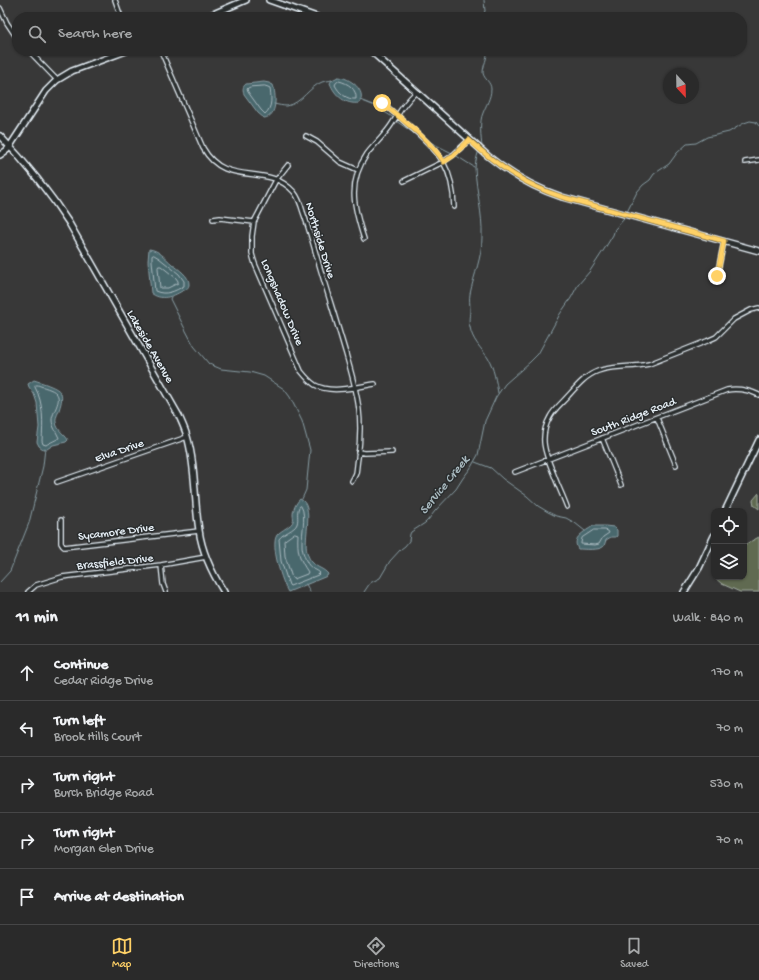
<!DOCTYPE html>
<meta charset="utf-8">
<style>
:root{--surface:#2a2a2a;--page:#363636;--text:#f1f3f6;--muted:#a5a7a8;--line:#464647;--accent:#ffd166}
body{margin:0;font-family:"Gochi Hand",sans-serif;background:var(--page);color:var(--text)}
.controls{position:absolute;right:12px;bottom:12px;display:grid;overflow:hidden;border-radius:8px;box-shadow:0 1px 3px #0004}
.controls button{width:36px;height:36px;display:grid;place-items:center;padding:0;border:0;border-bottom:1px solid var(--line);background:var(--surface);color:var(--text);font:20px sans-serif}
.compass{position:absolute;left:663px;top:68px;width:36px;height:36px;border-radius:50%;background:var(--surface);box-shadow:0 1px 3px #0004;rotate:158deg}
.stop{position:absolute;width:12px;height:12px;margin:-9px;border:3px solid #ffd166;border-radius:50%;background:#fff}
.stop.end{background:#ffd166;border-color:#fff;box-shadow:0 1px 4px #0008}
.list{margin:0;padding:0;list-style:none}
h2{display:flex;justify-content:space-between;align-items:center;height:52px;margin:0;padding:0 16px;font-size:17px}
h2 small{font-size:13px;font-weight:400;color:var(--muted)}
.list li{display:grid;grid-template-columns:26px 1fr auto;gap:12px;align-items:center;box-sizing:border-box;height:56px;padding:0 16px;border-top:1px solid var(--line)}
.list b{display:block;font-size:15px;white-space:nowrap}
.list p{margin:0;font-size:13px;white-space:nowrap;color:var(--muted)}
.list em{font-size:13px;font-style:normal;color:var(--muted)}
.icon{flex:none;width:22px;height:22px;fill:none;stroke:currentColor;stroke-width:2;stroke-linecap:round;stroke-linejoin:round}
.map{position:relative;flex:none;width:759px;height:592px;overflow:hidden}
.search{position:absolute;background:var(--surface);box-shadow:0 1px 3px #0004;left:12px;right:12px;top:12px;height:44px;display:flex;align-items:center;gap:10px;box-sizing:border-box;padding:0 14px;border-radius:16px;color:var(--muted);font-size:15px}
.sheet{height:332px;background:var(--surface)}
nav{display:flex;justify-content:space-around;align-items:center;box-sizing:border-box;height:56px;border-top:1px solid var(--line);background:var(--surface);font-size:11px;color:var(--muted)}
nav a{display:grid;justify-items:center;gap:2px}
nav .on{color:var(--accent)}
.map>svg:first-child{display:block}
.green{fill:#616b51;stroke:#a4aea4}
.water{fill:#4a676d;stroke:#899ea5}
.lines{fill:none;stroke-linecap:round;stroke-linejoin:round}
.shore{stroke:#a9bac0;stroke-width:1}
.stream{stroke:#899ea5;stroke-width:1}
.street-casing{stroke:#e8f1f8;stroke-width:6}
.secondary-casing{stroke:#e8f1f8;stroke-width:8}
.street{stroke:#2a2d2e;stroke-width:3.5}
.secondary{stroke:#2a2d2e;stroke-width:5}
.route{stroke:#ffd166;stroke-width:5}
.labels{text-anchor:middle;stroke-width:3;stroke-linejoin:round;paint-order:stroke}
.street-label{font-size:12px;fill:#e8f1f8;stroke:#2a2d2e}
.water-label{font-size:13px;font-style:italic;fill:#a9bac0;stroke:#2a2d2e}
</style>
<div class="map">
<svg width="759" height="592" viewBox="0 0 759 592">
<rect width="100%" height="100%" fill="#383838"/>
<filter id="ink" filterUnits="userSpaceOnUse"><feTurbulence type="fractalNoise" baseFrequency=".025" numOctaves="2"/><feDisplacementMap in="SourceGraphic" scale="8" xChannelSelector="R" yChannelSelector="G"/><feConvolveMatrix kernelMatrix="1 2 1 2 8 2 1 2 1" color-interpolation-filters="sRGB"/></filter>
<g filter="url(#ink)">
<!-- green -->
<path class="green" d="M759,493V509L754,505L753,500Z
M759,537V592H740L722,584L714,577H744V545Z"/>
<!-- water -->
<path class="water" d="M338,77C349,77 368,91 359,103C346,105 335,96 330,83L332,80Z
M264,82L269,83L273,85C276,94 278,117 264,118L258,113L244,94C243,90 242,87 246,84Z
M149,249C159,250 165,258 172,264C178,269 190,276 189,285C188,289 185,290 182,291C172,297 161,301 151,293L148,261Z
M34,380C38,381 42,383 46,384C61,390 65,392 59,410C58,414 55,418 56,422C57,431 65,434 68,440L66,442L53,445L47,449H43L39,446L37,442L39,427L37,403L34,394L29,387L28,384Z
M300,499C315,505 303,539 307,552C308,556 310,561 313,563C317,568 323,568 328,574L327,576L288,592C282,582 270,545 277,535C281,530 292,526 293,521C294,519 293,517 293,515C293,509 296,503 300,499Z
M593,526H605L614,527L617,530V536L616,537H611L606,540C605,542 605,544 604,546C600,551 584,549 578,549C571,537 585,532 593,526Z"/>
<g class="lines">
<!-- shore -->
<path class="shore" d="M339,81C348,83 357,89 356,99C347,100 339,93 335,85L336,83Z
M265,86L268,87L270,88C271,97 273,107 265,114L261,110L248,92L247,89L248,88L250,87Z
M154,255L159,258L179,274L184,281V286C175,291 166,296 155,291L152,261V256Z
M159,266H161L176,278L178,281V283L168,288H160L158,268Z
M36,385H38C42,387 53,389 56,393C63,400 52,412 52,420C52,426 57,433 59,438C58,439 49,443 46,445L43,444L42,441C43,423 44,404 35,387Z
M301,506C308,516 299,540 303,552C305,558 307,565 312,568C315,570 317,570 320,573L318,575L290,586L289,585L281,561L279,539C283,533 295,530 297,524C299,518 296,513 299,507Z
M594,530H605L608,531L609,533L603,537L599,544L595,545L581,544V543L582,538Z
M295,533L298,534C297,551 299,559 308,572L307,574L294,579L292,578L285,556L284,541Z"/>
<!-- stream -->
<path class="stream" d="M482,17L485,11L484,0
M360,100L375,106L394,118
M274,104C278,105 283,106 287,106C302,103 309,87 322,82C325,81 328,81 332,80L333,81
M396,121L418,136
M428,141L452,153
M482,147C481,138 479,121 483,113C486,105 491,98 491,89C491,82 484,79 483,73C483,65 488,58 487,51
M478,153C477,157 475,163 475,168C476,191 483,214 482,237C482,258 474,274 470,294C469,299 470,304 470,309C470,315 468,320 470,327C472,340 481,348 488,358C494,368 496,382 498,393
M455,155L474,167
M627,212L637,192L643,185L650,180L654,174L669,164L677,153L687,144L696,143L707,137L729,132L744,123L750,121L756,122L759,126
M171,297L170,299L184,327L194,346L209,364L221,369L250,372L264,376L284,389L290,397L302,421L310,450L306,490L302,499
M475,462L491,468L503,479L527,496L538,506L548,512L556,516L566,518L575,523L585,531
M0,582L10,571L29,523L43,466L45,448
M306,584L310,592
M364,592L370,583L380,578L390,561L401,549L405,546L409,541L410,534L411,532L425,523L428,520L435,511L456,489L463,478L470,469L478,455L485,421L496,397L505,384L530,362L538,354L560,314L571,298L578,285L590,271L605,248L613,235L615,229L624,219"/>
<!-- street casing -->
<g class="street-casing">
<path id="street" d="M115,0L121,17
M0,8L7,23L17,38
M29,51L57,80
M161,51L203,148C226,189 266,161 294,192C299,198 301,205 303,212C309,228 313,244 318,261C327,292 337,323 346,354C351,372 357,391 359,410C361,427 360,442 358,458C357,463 357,468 356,473C355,476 353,479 352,481
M378,100C391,109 402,120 414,130C441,154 453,169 454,207
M306,136L317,142L340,162L358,170
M745,162L759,160
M288,165L276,180L254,222L252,236V254L255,264L301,371C305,376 309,381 315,385C331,394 357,387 375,384
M404,181L443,162L453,155L469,140
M213,219L220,218L254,222
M364,239C354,208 347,183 367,154C372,147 379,141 385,133C390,128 393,122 397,116C402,107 409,99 416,92
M717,276L724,241
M657,418L676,465
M602,438L621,485
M358,452L365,453L392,452
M515,472L727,390C739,388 748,390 759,395
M57,482L187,437
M567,507C563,496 558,486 554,475C546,455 538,438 550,417C554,409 562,403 568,396C576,387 586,375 598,371C615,365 632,368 649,364L707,341L716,337L734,319L751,310L759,308
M61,520V543L63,546L64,547L199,531
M161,565L163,584L166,592
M28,592L36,585L62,577L161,565L206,557"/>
</g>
<!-- secondary casing -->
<g class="secondary-casing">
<path id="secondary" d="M269,0L317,17
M206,17L246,0
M371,51L488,156C510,174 535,188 562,197L759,251
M0,136C26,163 49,192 69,223L179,416C182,423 185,429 187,436C196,466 194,500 199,530C202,552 212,573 224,592
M0,155L7,150L10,146L46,91L57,80L72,71L126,51
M725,511L759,440
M684,592L699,568L714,536"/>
</g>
<!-- street -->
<use href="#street" class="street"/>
<!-- secondary -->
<use href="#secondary" class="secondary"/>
</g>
</g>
<g class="lines" filter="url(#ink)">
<!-- route -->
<path class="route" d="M382,103C403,120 429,139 444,162L453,156L469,140C498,166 525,185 562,197L724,241L717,276"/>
</g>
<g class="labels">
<!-- street labels -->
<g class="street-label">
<text transform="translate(321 240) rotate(73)" y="4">Northside Drive</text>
<text transform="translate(283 302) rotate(67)" y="4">Longshadow Drive</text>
<text transform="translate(151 346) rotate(60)" y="4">Lakeside Avenue</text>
<text transform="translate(633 416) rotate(-21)" y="4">South Ridge Road</text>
<text transform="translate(119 450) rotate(-19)" y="4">Elva Drive</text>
<text transform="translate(116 531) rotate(-7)" y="4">Sycamore Drive</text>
<text transform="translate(115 561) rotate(-6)" y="4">Brassfield Drive</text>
</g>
<!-- water labels -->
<g class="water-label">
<text transform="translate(443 484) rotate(-51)" y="5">Service Creek</text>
</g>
</g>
</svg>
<div class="controls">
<button><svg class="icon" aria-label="locate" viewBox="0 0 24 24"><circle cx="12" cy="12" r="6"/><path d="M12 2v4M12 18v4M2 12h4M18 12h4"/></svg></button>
<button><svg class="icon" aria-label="layers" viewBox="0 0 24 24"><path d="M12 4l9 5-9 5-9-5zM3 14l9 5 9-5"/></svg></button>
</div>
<svg class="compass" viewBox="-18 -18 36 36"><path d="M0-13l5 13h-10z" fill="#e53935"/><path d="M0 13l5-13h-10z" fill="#a5a7a8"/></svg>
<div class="stop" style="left:382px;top:103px"></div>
<div class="stop end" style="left:717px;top:276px"></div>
<div class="search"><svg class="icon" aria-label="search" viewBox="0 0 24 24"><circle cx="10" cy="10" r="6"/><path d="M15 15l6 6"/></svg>Search here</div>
</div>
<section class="sheet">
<h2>11 min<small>Walk · 840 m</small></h2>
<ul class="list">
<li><svg class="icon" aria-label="ahead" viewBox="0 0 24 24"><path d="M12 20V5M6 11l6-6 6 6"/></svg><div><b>Continue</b><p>Cedar Ridge Drive</p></div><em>170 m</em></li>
<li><svg class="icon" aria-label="left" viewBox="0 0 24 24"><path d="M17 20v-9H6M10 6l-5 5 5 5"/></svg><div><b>Turn left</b><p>Brook Hills Court</p></div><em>70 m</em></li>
<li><svg class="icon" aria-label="right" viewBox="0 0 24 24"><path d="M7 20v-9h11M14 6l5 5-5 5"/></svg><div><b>Turn right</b><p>Burch Bridge Road</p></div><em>530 m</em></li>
<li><svg class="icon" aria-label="right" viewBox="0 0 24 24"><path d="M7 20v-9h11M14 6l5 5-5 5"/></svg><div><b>Turn right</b><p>Morgan Glen Drive</p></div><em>70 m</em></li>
<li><svg class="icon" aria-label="arrive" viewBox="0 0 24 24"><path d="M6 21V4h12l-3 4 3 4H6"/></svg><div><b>Arrive at destination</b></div></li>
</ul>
</section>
<nav>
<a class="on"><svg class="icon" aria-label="map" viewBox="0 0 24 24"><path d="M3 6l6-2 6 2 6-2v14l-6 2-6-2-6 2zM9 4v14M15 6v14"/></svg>Map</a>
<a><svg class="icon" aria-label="directions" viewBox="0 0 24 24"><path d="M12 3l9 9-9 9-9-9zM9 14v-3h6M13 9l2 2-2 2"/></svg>Directions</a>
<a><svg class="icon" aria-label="saved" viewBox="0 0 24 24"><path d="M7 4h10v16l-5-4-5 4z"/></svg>Saved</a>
</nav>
